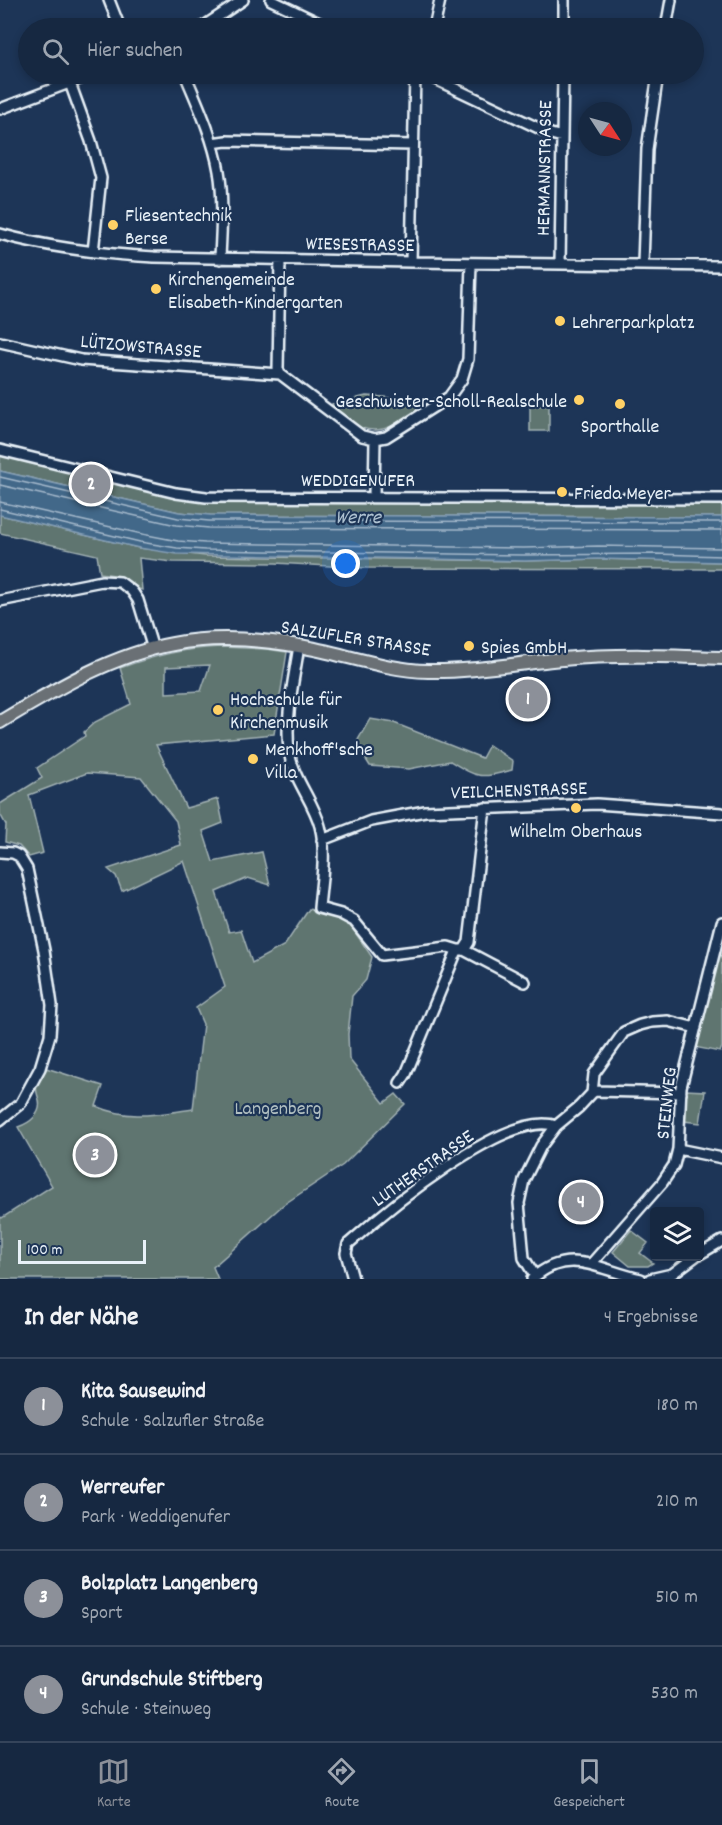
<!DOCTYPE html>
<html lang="de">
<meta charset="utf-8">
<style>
:root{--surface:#162841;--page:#1f3048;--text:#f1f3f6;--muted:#9ea6b1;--line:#35445a;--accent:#8c9099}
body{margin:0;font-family:Dekko,sans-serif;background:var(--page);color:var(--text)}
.controls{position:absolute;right:18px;bottom:18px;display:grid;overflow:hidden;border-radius:6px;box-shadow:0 3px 9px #0003}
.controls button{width:54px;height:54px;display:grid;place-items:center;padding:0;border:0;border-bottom:2px solid var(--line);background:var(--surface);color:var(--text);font:30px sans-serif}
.compass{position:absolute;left:578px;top:102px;width:54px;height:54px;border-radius:50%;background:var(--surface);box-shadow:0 3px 9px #0003;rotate:126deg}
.scale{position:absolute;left:18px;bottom:15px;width:128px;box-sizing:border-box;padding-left:6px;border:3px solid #e8f1f8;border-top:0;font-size:16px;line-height:21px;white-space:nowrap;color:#e8f1f8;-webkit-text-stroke:4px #1d3557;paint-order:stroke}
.you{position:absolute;left:346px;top:564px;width:21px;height:21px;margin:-15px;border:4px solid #fff;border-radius:50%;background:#1a73e8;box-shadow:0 0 0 9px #1a73e833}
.badge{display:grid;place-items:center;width:39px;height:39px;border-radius:50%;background:var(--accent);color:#fff;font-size:20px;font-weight:700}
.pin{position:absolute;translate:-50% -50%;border:3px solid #fff;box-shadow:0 2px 6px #0006}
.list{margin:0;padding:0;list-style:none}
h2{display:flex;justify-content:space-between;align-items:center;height:78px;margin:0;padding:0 24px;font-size:26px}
h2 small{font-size:20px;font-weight:400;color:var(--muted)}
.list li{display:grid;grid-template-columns:39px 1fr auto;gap:18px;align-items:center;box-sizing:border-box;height:96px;padding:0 24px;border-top:2px solid var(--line)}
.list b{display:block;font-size:22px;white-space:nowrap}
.list p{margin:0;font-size:20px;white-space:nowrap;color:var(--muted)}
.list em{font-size:20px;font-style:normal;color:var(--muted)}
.icon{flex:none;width:33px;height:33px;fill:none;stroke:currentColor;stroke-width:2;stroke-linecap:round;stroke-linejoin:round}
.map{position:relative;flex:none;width:722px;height:1279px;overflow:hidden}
.search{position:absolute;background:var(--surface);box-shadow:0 3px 9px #0003;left:18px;right:18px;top:18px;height:66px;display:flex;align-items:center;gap:15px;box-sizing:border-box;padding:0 21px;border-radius:33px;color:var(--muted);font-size:22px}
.sheet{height:462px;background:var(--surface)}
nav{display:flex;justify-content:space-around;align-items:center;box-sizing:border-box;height:84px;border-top:2px solid var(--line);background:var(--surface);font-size:16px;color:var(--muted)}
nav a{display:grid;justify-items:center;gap:3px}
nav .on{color:var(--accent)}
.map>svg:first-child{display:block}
.green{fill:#5e746f;stroke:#a3b2b4;stroke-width:1.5;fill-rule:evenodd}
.water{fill:#426789;stroke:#849eb5;stroke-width:1.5}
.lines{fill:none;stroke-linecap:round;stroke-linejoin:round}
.shore{stroke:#a6bacc;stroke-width:1.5}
.minor-casing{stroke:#e8f1f8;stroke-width:14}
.major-casing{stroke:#e8f1f8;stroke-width:16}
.minor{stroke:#1d3557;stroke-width:9}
.major{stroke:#6a7074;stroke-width:12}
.poi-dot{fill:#ffd166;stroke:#1d3557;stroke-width:2}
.labels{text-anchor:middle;stroke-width:4.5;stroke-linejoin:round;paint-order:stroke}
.street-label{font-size:20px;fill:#e8f1f8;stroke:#1d3557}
.poi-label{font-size:20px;fill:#e8f1f8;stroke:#1d3557;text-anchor:start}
.park-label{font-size:20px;fill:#b1bfc1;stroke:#1d3557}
.water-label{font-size:21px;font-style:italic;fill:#aec1d1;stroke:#1d3557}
</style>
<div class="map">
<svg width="722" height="1279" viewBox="0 0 722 1279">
<rect width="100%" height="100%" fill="#1d3557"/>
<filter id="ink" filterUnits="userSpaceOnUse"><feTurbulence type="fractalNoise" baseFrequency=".0167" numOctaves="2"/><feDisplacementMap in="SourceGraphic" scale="12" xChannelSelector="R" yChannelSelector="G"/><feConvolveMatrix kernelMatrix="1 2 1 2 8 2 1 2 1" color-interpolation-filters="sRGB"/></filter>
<g filter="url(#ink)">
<!-- green -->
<path class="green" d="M366,396L385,397L416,404L420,411C396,425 375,440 349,421C342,416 336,412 332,404Z
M530,405L549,406V431H530Z
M0,453L176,496L722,502V517L210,515L179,512L0,471Z
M0,515L139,548L205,556L525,561L598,559L722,562V569L366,568L275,563L173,562L139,558L142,590L136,588L121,576L100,573L97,555L0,533Z
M221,647L266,649L287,652L274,734L156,745L186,808L218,799L223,823L203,831L213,862L262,852L270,885L248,878L216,892L229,932L241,930L252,963L285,945L309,909L348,922L372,957L366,980L352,996L348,1034L349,1059L384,1103L396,1094L405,1104L343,1165L283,1205L213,1267L218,1279H0V1217L2,1218L52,1186L18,1127C30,1123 42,1114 39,1100C38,1095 35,1091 37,1086C38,1080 43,1074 46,1068L103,1086L96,1106C131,1121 156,1114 193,1109L203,1024L196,1008L225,987L184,861L122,891L116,876L108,869L181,845L176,821L141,777L87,773L29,795L43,853L29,857L19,846L5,842L6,825L0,814V804L42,778L37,768L85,736L84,732L95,722L131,704L120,668C154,656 185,648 221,647ZM210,665L201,691L166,693V667Z
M370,719L394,723L482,758L489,745L513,761L512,770C479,779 478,778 450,761L409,769L370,766L360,750L358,740Z
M722,931V1047L720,1052L694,1047Z
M685,1090L705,1091L700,1123L684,1121Z
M631,1230L648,1243L640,1253L653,1263L648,1266H630L613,1252Z"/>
<!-- water -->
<path class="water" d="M0,471L179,512L210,515L722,517V562L598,559L525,561L177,554L139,548L0,515Z"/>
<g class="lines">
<!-- shore -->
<path class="shore" d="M0,477L178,518L209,521L722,522
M0,485L176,525L209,528L722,530
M0,502L142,534L178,541L205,543L524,548L598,546L722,548
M0,509L140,542L177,548L205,550L524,555L656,554L722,556"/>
<!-- minor casing -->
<g class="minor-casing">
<path id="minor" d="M109,0L120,28
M271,0L330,28
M201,28L243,0
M434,28L440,0
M564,28V0
M666,28L671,0
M185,74C198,105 213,137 219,171C224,200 221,230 220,259
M424,74L551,134L562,137
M70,83L91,141L101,178L93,252
M0,109L93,74
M212,143L226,141L413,145
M0,234C50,248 102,254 154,257L411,262L722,266
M280,260L278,369L280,374L362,436L375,439L386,437L449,397L462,379L468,359L471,263
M411,262L415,74
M560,263L563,74
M643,264L647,149L658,74
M0,342L81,360L280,374
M0,450L176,493L206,497L722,499
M374,496L375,439
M0,601L102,581L120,582L132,591L138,600L153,649
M299,646C294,679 285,716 289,750C292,778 313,800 320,826C327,853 321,882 319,908L341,914L354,921L382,955L448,947L458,950
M322,840L371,821L425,811L597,804L722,813
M0,852L13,853L19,856L27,869L44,950L52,1005L50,1035L40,1068L21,1103L0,1120
M464,950L525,982
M400,1083L406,1074L456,953L458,950H464L469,942L485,808
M592,1093L595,1091L681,1093
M678,1149L722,1158
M700,1254L722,1241
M592,1263L662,1183L674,1165L678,1149L681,1087L722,922
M535,1276L524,1258L519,1203L524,1180L541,1146L556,1126L579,1107L592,1093L594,1074L624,1032L640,1025L652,1022L668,1021L696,1028
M353,1279L346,1253L348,1244C384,1212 508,1108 556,1126
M532,1279C570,1245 600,1271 641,1279
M650,1279L672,1274L696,1256"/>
</g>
<!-- major casing -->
<g class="major-casing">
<path id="major" d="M0,722C54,690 111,655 173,644C213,636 259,639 299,646C342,653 384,670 428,671C473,672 518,663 563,659C616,654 669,656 722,658"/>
</g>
<!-- minor -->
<use href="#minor" class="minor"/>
<!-- major -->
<use href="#major" class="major"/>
</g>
</g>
<!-- markers -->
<g class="poi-dot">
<circle cx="113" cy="225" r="6"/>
<circle cx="156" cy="289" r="6"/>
<circle cx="560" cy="321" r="6"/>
<circle cx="579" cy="400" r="6"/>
<circle cx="620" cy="404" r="6"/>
<circle cx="562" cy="492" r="6"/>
<circle cx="469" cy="646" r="6"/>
<circle cx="218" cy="710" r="6"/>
<circle cx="253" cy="759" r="6"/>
<circle cx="576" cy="808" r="6"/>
</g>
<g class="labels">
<!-- street labels -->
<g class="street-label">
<text transform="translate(543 168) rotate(-89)" y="7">HERMANNSTRASSE</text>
<text transform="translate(360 243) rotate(1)" y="7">WIESESTRASSE</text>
<text transform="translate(141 345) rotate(5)" y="7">LÜTZOWSTRASSE</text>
<text x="358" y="486">WEDDIGENUFER</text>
<text transform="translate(356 637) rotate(9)" y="7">SALZUFLER STRASSE</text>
<text transform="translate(519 789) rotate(-2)" y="7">VEILCHENSTRASSE</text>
<text transform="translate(665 1103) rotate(-84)" y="7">STEINWEG</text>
<text transform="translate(422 1167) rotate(-35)" y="7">LUTHERSTRASSE</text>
</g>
<!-- poi labels -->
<g class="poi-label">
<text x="125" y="221">Fliesentechnik<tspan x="125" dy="23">Berse</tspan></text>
<text x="168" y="285">Kirchengemeinde<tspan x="168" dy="23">Elisabeth-Kindergarten</tspan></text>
<text x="572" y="328">Lehrerparkplatz</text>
<text x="567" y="407" text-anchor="end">Geschwister-Scholl-Realschule</text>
<text x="620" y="432" text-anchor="middle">Sporthalle</text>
<text x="574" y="499">Frieda Meyer</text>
<text x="481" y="653">Spies GmbH</text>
<text x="230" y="705">Hochschule für<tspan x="230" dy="23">Kirchenmusik</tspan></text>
<text x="265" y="755">Menkhoff'sche<tspan x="265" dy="23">Villa</tspan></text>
<text x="576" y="837" text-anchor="middle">Wilhelm Oberhaus</text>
</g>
<!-- park labels -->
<g class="park-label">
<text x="278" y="1114">Langenberg</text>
</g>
<!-- water labels -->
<g class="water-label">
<text x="358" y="523">Werre</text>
</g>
</g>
</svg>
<div class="controls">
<button><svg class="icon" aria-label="layers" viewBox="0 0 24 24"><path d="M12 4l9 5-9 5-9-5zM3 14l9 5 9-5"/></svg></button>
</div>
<svg class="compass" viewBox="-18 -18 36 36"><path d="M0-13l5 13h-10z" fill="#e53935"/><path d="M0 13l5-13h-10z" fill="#9ea6b1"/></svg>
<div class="scale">100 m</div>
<div class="you"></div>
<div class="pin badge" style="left:528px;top:699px">1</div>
<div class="pin badge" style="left:91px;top:484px">2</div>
<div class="pin badge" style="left:95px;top:1155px">3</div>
<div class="pin badge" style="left:581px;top:1202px">4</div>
<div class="search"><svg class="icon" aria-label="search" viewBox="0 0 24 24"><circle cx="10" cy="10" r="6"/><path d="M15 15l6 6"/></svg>Hier suchen</div>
</div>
<section class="sheet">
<h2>In der Nähe<small>4 Ergebnisse</small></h2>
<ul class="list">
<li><span class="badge">1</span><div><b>Kita Sausewind</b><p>Schule · Salzufler Straße</p></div><em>180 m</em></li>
<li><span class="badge">2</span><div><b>Werreufer</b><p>Park · Weddigenufer</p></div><em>210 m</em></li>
<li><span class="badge">3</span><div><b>Bolzplatz Langenberg</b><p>Sport</p></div><em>510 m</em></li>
<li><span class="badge">4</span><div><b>Grundschule Stiftberg</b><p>Schule · Steinweg</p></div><em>530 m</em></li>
</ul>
</section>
<nav>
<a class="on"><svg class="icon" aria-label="map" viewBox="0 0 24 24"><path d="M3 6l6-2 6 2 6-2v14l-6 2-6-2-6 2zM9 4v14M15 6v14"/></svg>Karte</a>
<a><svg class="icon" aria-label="directions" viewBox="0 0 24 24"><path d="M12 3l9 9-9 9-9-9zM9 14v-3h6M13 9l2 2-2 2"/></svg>Route</a>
<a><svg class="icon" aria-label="saved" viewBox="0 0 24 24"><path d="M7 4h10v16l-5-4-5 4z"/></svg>Gespeichert</a>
</nav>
